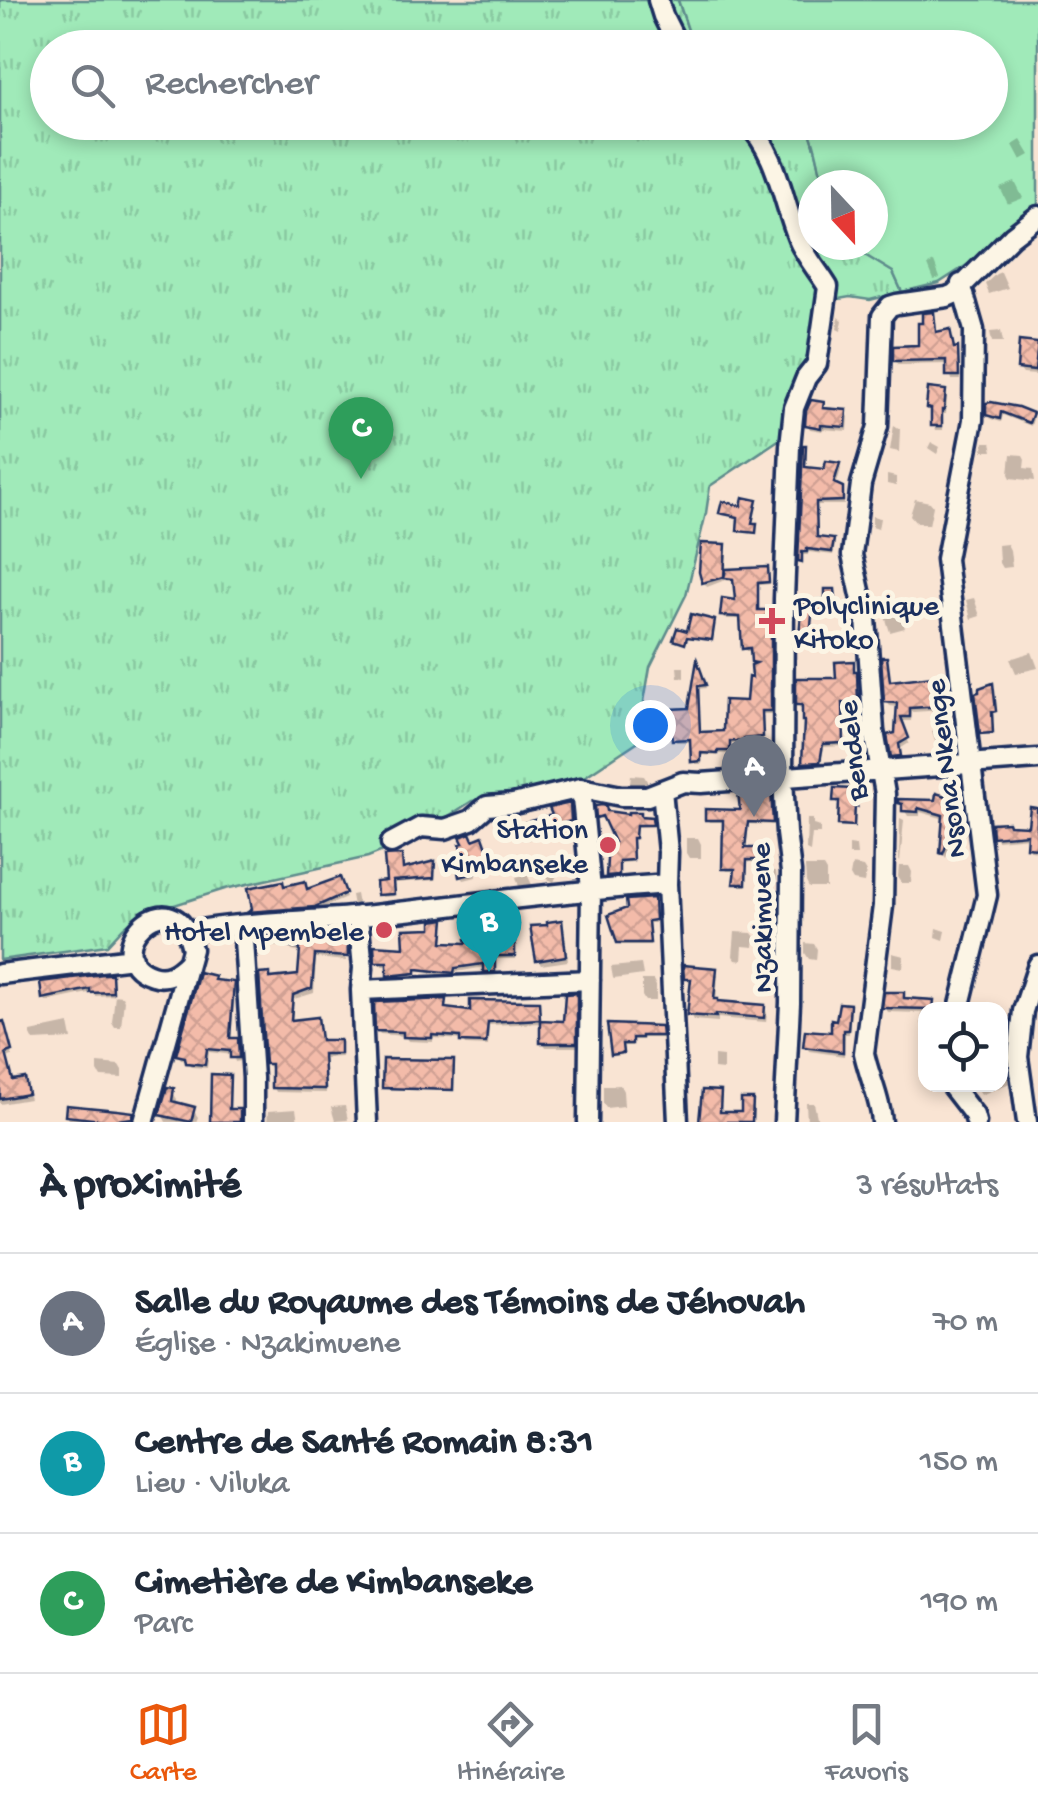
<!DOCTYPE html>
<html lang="fr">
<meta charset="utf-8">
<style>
:root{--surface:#fff;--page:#f2f2f3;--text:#1f2937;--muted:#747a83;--line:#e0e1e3;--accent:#ea580c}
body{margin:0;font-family:"Gochi Hand",sans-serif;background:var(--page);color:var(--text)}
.controls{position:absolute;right:30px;bottom:30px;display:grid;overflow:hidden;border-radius:20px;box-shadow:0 5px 15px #0003}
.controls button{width:90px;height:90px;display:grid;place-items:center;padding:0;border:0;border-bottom:2px solid var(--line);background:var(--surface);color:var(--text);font:50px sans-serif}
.compass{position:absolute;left:798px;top:170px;width:90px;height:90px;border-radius:50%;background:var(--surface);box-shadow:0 5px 15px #0003;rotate:158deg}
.you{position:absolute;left:650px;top:725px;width:35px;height:35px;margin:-25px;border:8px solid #fff;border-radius:50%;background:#1a73e8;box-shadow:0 0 0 15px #1a73e833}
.badge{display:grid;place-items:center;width:65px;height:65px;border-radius:50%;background:var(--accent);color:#fff;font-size:32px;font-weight:700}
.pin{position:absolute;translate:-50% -82px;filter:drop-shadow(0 2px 5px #0008)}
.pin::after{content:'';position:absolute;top:52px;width:35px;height:30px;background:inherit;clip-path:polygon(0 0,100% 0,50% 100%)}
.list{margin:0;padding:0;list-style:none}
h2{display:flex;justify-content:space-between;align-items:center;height:130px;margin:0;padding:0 40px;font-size:42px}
h2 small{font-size:32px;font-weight:400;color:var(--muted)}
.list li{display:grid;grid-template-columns:65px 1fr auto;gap:30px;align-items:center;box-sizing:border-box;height:140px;padding:0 40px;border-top:2px solid var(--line)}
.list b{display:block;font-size:38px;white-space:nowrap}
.list p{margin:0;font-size:32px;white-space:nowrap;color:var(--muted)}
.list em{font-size:32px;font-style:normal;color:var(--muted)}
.icon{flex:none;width:55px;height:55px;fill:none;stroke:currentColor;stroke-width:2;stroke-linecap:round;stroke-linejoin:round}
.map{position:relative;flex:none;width:1038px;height:1122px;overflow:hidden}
.search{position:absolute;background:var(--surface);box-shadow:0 5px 15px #0003;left:30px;right:30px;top:30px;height:110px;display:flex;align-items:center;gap:25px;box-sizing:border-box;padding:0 35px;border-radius:55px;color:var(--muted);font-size:38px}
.sheet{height:550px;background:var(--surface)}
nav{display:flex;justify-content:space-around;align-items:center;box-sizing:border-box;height:140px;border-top:2px solid var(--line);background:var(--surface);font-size:28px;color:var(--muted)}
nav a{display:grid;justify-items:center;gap:5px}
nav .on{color:var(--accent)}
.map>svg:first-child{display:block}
.grass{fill:url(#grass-tufts);stroke:#5e8c8c;stroke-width:2.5}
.green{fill:#a0eab9;stroke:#5e8c8c;stroke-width:2.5}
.shadow{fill:#0003}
.building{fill:url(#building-cross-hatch);stroke:#1b2f5e;stroke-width:2.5}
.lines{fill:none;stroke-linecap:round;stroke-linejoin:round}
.minor-casing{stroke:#1b2f5e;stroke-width:25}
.minor{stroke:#fcf5e5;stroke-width:18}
.poi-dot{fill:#d1495b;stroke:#fcf5e5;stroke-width:4}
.labels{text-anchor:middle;stroke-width:10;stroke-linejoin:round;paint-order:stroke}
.poi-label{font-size:30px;fill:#1b2f5e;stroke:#fcf5e5;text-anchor:end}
.street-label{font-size:30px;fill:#1b2f5e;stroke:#fcf5e5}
</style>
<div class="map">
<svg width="1038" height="1122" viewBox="0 0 1038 1122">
<defs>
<pattern id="grass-tufts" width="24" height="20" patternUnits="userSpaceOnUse" patternTransform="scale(2.5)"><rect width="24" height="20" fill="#a0eab9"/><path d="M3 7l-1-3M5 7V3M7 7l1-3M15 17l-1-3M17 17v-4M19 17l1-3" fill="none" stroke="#89c9a1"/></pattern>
<pattern id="building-cross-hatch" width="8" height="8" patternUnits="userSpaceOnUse" patternTransform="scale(2.5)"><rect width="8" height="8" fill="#f3bba9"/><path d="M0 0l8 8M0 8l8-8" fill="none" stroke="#d0a194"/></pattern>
</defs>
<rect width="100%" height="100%" fill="#f9e4d3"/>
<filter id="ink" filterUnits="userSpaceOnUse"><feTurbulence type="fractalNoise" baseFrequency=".01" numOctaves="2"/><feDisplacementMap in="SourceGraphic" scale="20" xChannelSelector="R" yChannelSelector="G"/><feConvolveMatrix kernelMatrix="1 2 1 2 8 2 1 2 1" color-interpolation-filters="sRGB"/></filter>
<g filter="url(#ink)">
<!-- grass -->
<path class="grass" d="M0,0H678L688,30L701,47L48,48V122L806,123C816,142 818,164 824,185H813V245H853L856,249L893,272L902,292L870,300L850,297L827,301L823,340L783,437L710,486L706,513L686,595L650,667L637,742L581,779L531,794L472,801L413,839L368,857L225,889L136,917L123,928L107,945L0,960Z"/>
<!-- green -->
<path class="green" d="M678,0H1038V206L1012,236L939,283L902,292L893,272L855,249L853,245H873V185H824C818,164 816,142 806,123L990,122V48L701,47L688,30Z"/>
<!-- shadow -->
<path class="shadow" d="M1021,140L1030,155L1021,160L1013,145Z
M1015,182L1023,198L1008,204L1000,188Z
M934,262L940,278L934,280L928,265Z
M1001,272L1008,288L989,294L985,284L996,274Z
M932,314L937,335L951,336L955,350L959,355L960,380H952L948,364L898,365L895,360L920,347Z
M839,317L843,320L841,331L837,329Z
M1001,331L1003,342H992L990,332Z
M1036,345L1038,349L1037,375L1023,374L1019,369Z
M945,392L947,397L946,414H943V430H936L929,408Z
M822,405L826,411L846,412L849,417L848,431L823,429L822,431L810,429L807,424Z
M989,406L1031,415L1033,419L1031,426L1003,415L1001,422L991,419L988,415Z
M894,425L900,429L899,452L890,450Z
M931,442L940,447L937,454L928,448Z
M984,442H991L993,451H983Z
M805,448L807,452L806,470L826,472L839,465L841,469L836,487L841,489L844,493V505H817L818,540L832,541L835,545L833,555L808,552V555H803V565L801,561Z
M1011,454L1023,455L1025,459L1024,468L1033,469L1035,481L1011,478L1009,474Z
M887,475L896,477V486L887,484Z
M915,499L930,502L933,506L929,525L916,522L910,515Z
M872,516L880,518L878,529L872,527Z
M1007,544L1010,550L1012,567L1002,568L999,563L998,545Z
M724,547L727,552L726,571L767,569L768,572L770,584L759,585L758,613L770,612L772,615L771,714H763V740L744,742V744H730V754H719L718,756L702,755V764H695L693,742H676L674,739L691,710L698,668L706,688L698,689L700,734H725L748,704L754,680L756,666L752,651H746L745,648L742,619H724L722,616L738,603L736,582L725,580L707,587L704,582Z
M974,598L980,616L971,619L966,600Z
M898,606L905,628L890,632L883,610Z
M1032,652L1038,668L1016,673L1010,659Z
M885,659L891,683L940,689L942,693L944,710L912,712L911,721H901L909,743L900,749L902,760L896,761L894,756L899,707L890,706L887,702Z
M852,663L855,674L858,677L859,706L844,705L845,746L824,747L821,765L807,766L805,763V707L800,708L798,704L838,680Z
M677,667H684V678L678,677Z
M947,729L952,745L937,747L932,731Z
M631,775L644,776L647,781L646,788H633L630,783Z
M770,793L773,825L749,824L746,850H758L759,862H747L746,886H738L737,871H727L725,868V822H709L707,819L742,812Z
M937,802H958L961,807L957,820H963L966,825V835L954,834L946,858L942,852L945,819L920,812V816H908L900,803Z
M569,806L571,824L550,830L549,834L527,840L522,825L555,816Z
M607,814L652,822L653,826L636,827L635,840L632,839L633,862L620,863L619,877L610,878L608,876L610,844H617L606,818L600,819L599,817Z
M900,818L904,820L900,862L899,860Z
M807,819H813V825L820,827V834H812L810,852L806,850Z
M1009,828H1032L1038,843V851L1030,850L1028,846L1029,837L997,840L995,836Z
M686,838H698L701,844V858H689L686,853Z
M473,842L484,843L493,868L475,871L476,877L464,880L462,876L470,866Z
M849,845L856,846L857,855H849Z
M566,858L571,869L557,875L554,882L535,873L548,870L551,864Z
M434,863L435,880L393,883L394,896L381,897L380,895L389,883L403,871Z
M852,865L863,867L866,872L864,883L853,881L850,876Z
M899,866H909L912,872L911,883H902L898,877Z
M805,867H823L826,872V888H809L806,882Z
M770,871H776L777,880L770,879Z
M527,874L534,889L520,890L516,877Z
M339,880L346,898L318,910L251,912L285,888L307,891Z
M356,894L358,905L353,906L351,895Z
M653,900L655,923H647L650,945H621L620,942Z
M561,922L564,927L568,961L541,965L538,960Z
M480,923L482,944L513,943L516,947V959H495V975H487L485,967L456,972V976L429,973L428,969L389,974L390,965H380L377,961L439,954L470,945Z
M937,928L946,931L944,940L936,937Z
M735,932L752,933L755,937L754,947L743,946L742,961L736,960L733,956Z
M344,934L346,961L316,958L314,993L294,999L292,1022L319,1025L322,1043L338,1042L341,1057L324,1058L326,1093L276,1092L274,1088V1068H270L267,1063L268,975L272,981L300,977L302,953L292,951L289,946L265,947L262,942Z
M805,943L814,944L817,949L816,960L809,959L805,953Z
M892,953L904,956L903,968L892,966Z
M641,964L643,975L614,979L613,978L611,967Z
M715,970L718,975L716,1001L764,1007L767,1013L766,1022L718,1018V1022L693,1020L690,1014L693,984L690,983L686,978Z
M111,977L113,995L122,996L124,1000L121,1027H115L112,1022L115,995L95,996L93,992L46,1002L44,998Z
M213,978L215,981L233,984L235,989L231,1040H236L239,1044L240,1061L235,1062L233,1055L209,1052L207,1068L191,1067L188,1060L181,1059L178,1055Z
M642,980H653L656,986V1001H645L642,996Z
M903,995L906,1001L932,1002L935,1009H926V1030L921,1024L922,1013L888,1012L885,1007Z
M576,996L578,1000V1047H546L543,1042V1023L489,1025L488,1046L465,1045L462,1040L433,1038V1042L408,1041L405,1036L380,1034L378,1030L445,1001L446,1011L472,1013L538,1003L540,1008L541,1023L566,1024Z
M848,1007L851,1012L849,1034H845L844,1056L809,1051L806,1046L833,1035Z
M69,1024L72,1039L34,1041L31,1035V1032Z
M610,1027L661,1031L662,1038H642V1040H632V1046H621L622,1055L615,1056Z
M0,1038L9,1042L12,1056L7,1058L14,1083L24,1081L29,1099L0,1104Z
M714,1056L723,1057V1070L714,1069Z
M98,1063L119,1065L122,1070V1078L101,1077L98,1072Z
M454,1064L453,1091L384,1088Z
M1005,1068L1010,1083L981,1095L976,1084H1000V1070Z
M620,1085L623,1091L624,1106L606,1108L603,1103V1086Z
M172,1091L177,1099L176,1104L193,1110L198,1117L196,1122H166L162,1114Z
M806,1103H814L818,1122H807Z
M345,1106L348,1120L335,1121L331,1107Z
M296,1109L298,1122H267L268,1111Z
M132,1114L137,1122H71L67,1116Z"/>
<!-- building -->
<path class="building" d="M934,312L936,332L950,329L954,348L958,347L959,376H946V360L893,361V346L918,345V323H922V313Z
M1019,341L1038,343L1035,371L1017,369Z
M928,388L946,390L944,410H942V426H931V409L926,408Z
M811,400L824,402L823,408L847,410L846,427L821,425V428L805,425L806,411Z
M991,402L1018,407L1033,413L1029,423L1001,412L1000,419L986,415V403Z
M803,445H806L805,467L824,469L826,461L840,463L834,483L843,487V501L816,502L817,537L834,539L832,552L807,549V552H802V562L798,561Z
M743,497L757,500L752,523H757L756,533L737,531L738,517L719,513L722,501L741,506Z
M701,543L726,544L724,577L702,583L699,572Z
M768,567L769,582L758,583V610H771V711H762L763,737L744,739L743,742L730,741V751H718V754L701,753V761L691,762L690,739L672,740L670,709L689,708L697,660L706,685L698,686L700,732L723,731L724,700L746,701L748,677L752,678L751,665L756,663L751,662L750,648L742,649L740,617L720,616L722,598L735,600L733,579L724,578L726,569Z
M825,589H835L837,610L812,615L810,637L799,636L802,602L825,599Z
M691,614L715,620L712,640L687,637L685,644L673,640L677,628L687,631Z
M881,657H887L890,681L932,676L936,687L941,686L943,706L910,708V717H901L909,738L899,744L901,756L891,757L887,735L895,733L897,703L884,702Z
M854,661V671H857L858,704L843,703L844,743L823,744L820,762L802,763L804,721H802V705H796V678H836L835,662Z
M993,683L996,711L992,712L993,733L980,734L975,693L979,692V688Z
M834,788L852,789L857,806L855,805L854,826L838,825L839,801H833Z
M771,791L773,823L748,822L745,848H759V860H747L746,884H733L735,869H722L723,820H705V809L740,810L738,793Z
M936,793L959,800L955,817L965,818V831L952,830L943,854L940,853L943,815L918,808V812L902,811V804L898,803V799L935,800Z
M570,803L571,821L549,827V831L545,833L523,838L519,824L552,815L549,808Z
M602,805L606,806L607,811L628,814V812H641V816L652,817L653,825H636L635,838H632L633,860L619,861V875L606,876L608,842H614L602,816L596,818L595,806Z
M1030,807L1037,808V848L1026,847L1027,834L992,837L991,823L1008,822L1009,825L1028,826Z
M470,833L473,840L483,836L493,864L474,867L476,873L459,877L457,866L466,864L460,844L463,843L460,837Z
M402,855L403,869L435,861L434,878L393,881L394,894L377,895L376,882L386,881L384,856Z
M340,877L346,893L315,907L248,912L252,909L248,888L283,881L284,886L305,881L307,889Z
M654,898L655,920L648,921L650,943H617L608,915L627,908L626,900Z
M479,917L482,941H515V956H495V972H483V964L455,968L454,973L416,969V973L387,976V962H375L374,945L404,947L403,929L432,928V921L445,919L443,942L467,943L466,939L471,938L468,918Z
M562,920L566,956L536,961L530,926L547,925V922Z
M347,930L348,957L315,955L312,988L293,995L291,1020L318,1017L321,1040H340V1054H323L325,1089L271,1088V1064H265L259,974L270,973V978L298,975L300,949L287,947L288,942L260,943L259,936Z
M683,965L717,968L714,999H718V1001L765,1005L764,1018L716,1014V1017L687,1015L691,979H684Z
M199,972L215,976L214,980L234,982L230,1038H238L239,1058H230V1051L207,1049L205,1065L186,1063L185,1057L176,1055Z
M103,974H112L113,992L90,993V989L42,999L40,982Z
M884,992H904V998L934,1000L933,1009L882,1008Z
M577,993V1043H540V1020L563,1021L565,994Z
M446,999L445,1008L470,1011V1000L539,1001L540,1019L488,1022L486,1043L460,1042V1037L432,1035V1038L403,1037V1032L375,1031L374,1002Z
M839,1003L850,1004L848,1030H843V1052L803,1047L805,1030L831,1032V1019L836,1020Z
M4,1021L12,1051L6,1053L13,1080L25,1078L28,1094L0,1099V1022Z
M607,1024L661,1026L662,1036H641V1038H632V1044H622L623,1053L611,1055Z
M383,1059L454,1060L453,1090L382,1088Z
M211,1074L230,1075L229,1109H240V1122H210Z
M167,1087L174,1088L172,1101L195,1107L191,1122L159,1115Z
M702,1090L721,1091L720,1112H741V1099H753L752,1122H699Z
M66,1105L117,1110L134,1112L132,1118L111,1121L65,1116Z"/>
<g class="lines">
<!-- minor casing -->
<g class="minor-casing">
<path id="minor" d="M658,0L663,16L679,48
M746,122C778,153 782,200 798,239C805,256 819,272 828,287L817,364L806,378L794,408L790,446L784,599L783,778L786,833L791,872L790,1003L784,1122
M581,788L591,889L588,1122
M391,843L421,827L445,829L471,820L487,806L513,804L581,788L621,796H647L683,782L701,783L1038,759
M667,884L678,1122
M358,916L363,968L361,990L367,1122
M243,925L253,1078V1122
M188,932C246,921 305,922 363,916C464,905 565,891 667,884L668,852L662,790
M0,974L133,958
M361,990L590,980
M959,1009L987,895L946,559L973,420L974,330L961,284
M950,1084L974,1115L976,1122
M144,1122L192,949C175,869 92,955 152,975C166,980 177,973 187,963
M882,1122C880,1098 869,1077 864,1053L883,906L885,794L874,731L866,618L852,555L861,484L878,426L882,316L890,306L897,304L947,297L954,294L1012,236L1038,216
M1027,1122L1018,1057L1023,1011L1038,965"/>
</g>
<!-- minor -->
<use href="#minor" class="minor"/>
</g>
</g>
<!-- markers -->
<g class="poi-dot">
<path d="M767 606h10v10h10v10h-10v10h-10v-10h-10v-10h10z"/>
<circle cx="608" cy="845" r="10"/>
<circle cx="384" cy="930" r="10"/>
</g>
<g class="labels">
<!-- poi labels -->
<g class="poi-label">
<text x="794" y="614" text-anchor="start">Polyclinique<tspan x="794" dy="34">Kitoko</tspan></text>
<text x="588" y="838">Station<tspan x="588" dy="34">Kimbanseke</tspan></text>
<text x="364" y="940">Hotel Mpembele</text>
</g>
<!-- street labels -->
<g class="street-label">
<text transform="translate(851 751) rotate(-96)" y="10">Bendele</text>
<text transform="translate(944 769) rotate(-97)" y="10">Nsona Nkenge</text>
<text transform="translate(760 918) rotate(-91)" y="10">Nzakimuene</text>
</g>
</g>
</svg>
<div class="controls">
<button><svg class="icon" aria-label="locate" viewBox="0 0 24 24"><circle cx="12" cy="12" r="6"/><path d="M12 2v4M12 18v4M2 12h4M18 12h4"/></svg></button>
</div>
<svg class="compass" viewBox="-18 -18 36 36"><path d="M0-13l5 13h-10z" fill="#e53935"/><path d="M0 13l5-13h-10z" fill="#747a83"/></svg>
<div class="you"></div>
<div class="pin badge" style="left:754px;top:817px;background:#6b7280">A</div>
<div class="pin badge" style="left:489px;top:972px;background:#0f9aa8">B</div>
<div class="pin badge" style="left:361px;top:479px;background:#2e9e5b">C</div>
<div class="search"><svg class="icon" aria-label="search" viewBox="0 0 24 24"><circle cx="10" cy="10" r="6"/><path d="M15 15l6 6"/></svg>Rechercher</div>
</div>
<section class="sheet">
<h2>À proximité<small>3 résultats</small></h2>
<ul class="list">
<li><span class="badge" style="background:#6b7280">A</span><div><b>Salle du Royaume des Témoins de Jéhovah</b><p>Église · Nzakimuene</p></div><em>70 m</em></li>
<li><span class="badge" style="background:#0f9aa8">B</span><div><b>Centre de Santé Romain 8:31</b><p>Lieu · Viluka</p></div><em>150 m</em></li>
<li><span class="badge" style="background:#2e9e5b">C</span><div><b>Cimetière de Kimbanseke</b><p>Parc</p></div><em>190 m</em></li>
</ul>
</section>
<nav>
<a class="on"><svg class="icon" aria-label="map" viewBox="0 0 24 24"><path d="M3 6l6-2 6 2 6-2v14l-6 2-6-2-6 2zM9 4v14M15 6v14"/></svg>Carte</a>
<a><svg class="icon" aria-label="directions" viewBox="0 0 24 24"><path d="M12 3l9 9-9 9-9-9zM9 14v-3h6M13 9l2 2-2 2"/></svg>Itinéraire</a>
<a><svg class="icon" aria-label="saved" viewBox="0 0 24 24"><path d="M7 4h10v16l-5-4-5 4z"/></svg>Favoris</a>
</nav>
